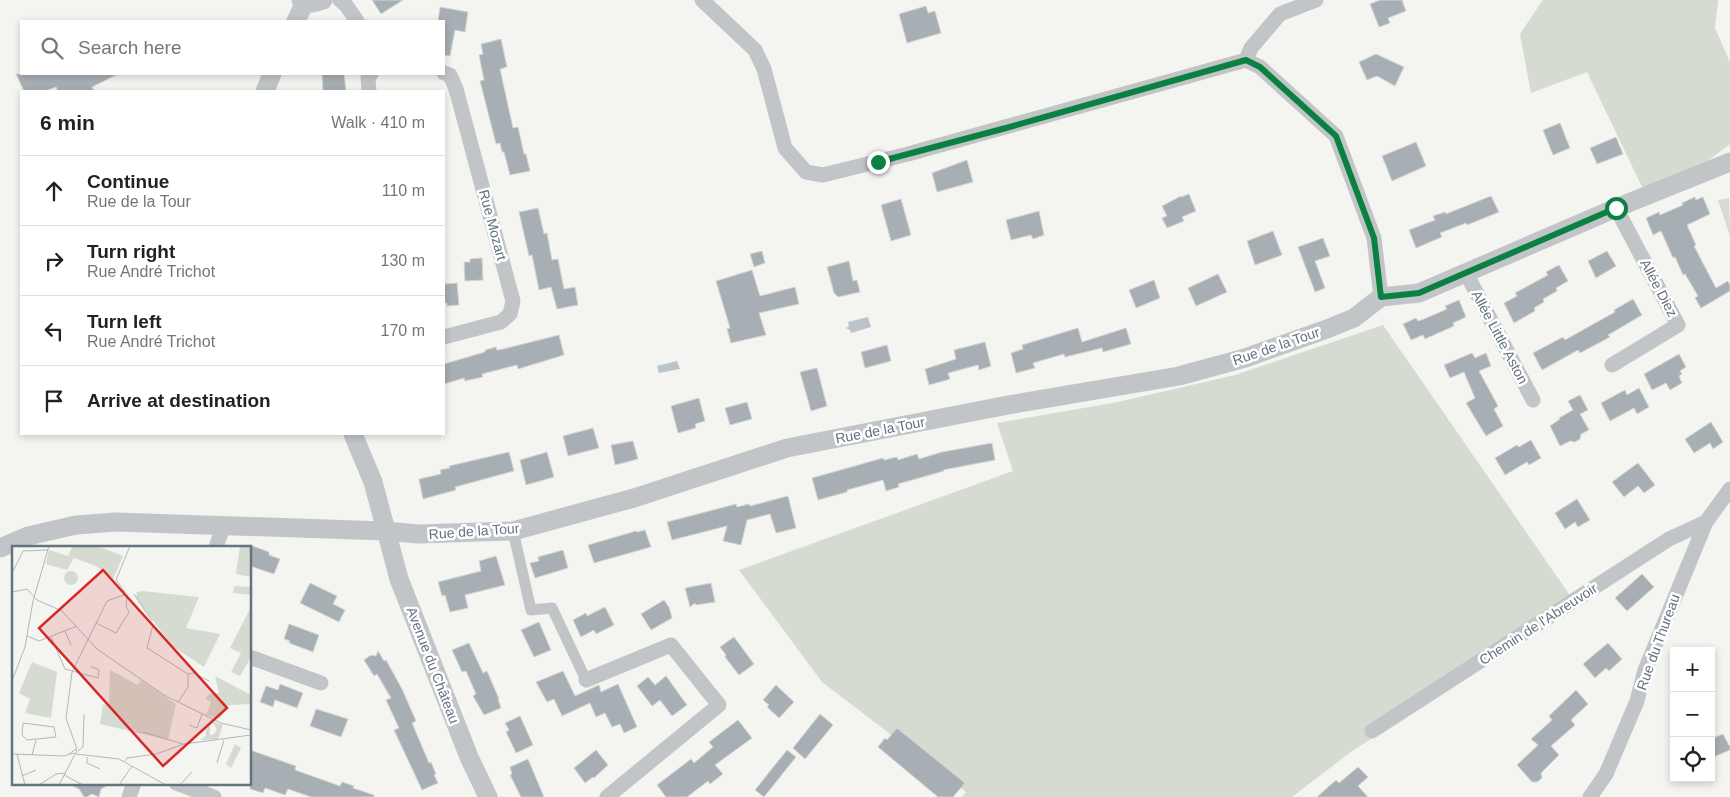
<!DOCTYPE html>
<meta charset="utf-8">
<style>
:root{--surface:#fff;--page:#f6f6f6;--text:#222;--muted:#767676;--line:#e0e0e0}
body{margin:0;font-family:Arial,sans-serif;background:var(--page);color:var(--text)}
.controls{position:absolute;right:15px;bottom:15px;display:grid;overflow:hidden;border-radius:0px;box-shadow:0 2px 8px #0003}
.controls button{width:45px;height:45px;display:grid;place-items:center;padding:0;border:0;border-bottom:1px solid var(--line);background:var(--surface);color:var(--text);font:25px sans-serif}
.stop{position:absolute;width:15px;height:15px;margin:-11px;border:4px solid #0b8043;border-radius:50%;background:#fff}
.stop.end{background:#0b8043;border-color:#fff;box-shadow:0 1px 5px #0008}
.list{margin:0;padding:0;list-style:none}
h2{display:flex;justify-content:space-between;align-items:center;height:65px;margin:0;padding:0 20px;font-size:21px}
h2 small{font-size:16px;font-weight:400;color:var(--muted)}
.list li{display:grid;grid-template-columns:32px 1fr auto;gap:15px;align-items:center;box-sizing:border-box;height:70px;padding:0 20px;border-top:1px solid var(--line)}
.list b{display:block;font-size:19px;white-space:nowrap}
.list p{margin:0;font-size:16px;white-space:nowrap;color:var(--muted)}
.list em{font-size:16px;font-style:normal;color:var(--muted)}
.icon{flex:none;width:28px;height:28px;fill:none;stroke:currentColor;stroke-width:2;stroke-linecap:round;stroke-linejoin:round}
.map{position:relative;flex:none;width:1730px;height:797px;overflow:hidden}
.search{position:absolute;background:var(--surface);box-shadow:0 2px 8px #0003;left:20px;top:20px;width:425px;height:55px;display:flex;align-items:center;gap:12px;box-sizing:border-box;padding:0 18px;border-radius:0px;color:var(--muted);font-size:19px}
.panel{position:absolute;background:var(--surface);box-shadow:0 2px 8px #0003;left:20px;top:90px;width:425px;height:345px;border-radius:0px}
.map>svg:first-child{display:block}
.green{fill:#d5dbd1}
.water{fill:#bac4c9}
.building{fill:#a8afb4;stroke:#d5d5d3}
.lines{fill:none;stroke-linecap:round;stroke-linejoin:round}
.pedestrian{stroke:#c2c5c8;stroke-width:11}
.minor{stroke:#c2c5c8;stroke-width:15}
.tertiary{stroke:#c2c5c8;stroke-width:19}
.route{stroke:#0b8043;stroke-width:6}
.labels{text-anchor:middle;stroke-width:5;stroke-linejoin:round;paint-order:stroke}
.street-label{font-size:14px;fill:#647380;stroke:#fff}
.inset-road{fill:none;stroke:#b1b8bc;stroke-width:1}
.view{fill:#d62828;fill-opacity:0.15;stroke:#d62828;stroke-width:2.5}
.inset-edge{fill:none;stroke:#647380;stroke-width:2.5}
</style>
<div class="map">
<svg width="1730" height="797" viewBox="0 0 1730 797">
<rect width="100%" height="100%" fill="#f4f4f0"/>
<!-- green -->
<path class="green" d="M1543,0H1718L1715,28L1730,62V144L1692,173L1644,191L1587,72L1531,93L1520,34Z
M1729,198L1730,236L1718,200Z
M1383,325L1578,607L1352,751L1292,797H962L966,792L822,682L739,570L1013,471L997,423L1118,402L1235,375Z"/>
<!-- water -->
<path class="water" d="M868,317L871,327L851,333L850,330L846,328L849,326L848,322Z
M677,361L680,369L659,373L657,366Z"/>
<!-- building -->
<path class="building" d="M372,0H403L381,14Z
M1380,0H1402L1406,11L1388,18L1390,23L1379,27L1370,4Z
M926,6L928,13L935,11L941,33L907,43L899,14Z
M440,7L468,12L465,32L455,30L450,56L444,55V21H438Z
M501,39L507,67L500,69L513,128L518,127L524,154H526L530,171L510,175L504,152H502L500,143L496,144L480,81L484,80L479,55L483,54L481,44Z
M1376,54L1404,67L1395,86L1377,76L1367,80L1359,62Z
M16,74H118L92,87L94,91H58L56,87L45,91H24Z
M322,74H344L346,91H323Z
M1560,123L1570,148L1553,155L1543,130Z
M1616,137L1623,154L1597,164L1590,148Z
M1416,142L1426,166L1392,181L1382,156Z
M967,160L973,182L937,192L932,173Z
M1189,194L1196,211L1182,217L1184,221L1167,228L1162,218L1167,216L1162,206L1181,196V197Z
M1491,196L1499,212L1467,225L1466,223L1440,233L1442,237L1416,248L1409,230L1435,220L1433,216L1445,212L1446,214Z
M1695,197L1696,200L1703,197L1710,214L1687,225L1696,245L1694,246L1716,288L1728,281L1730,285V291L1701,308L1695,298L1698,296L1685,274L1683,275L1675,257L1673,258L1661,231L1653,235L1646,218L1659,212L1660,215L1683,205L1682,203Z
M901,199L911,235L891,241L881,205Z
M538,208L544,234L547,233L552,260L558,259L564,289L575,287L578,305L557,309L551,287L539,290L532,255L529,256L519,212Z
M1039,211L1044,235L1033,239L1031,235L1011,240L1006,220Z
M1273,231L1282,255L1255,265L1247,241Z
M1323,238L1330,256L1315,261L1325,288L1315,292L1298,247Z
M762,251L765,263L754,267L750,254Z
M1607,251L1616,266L1596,278L1588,261Z
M482,258L483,280L465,281L464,262H470V259Z
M849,261L853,281L857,280L860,292L838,297L834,293L827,267Z
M1559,265L1568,281L1556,288L1557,291L1543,299L1544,302L1534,308L1535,311L1514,323L1504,303L1517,296L1515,293L1548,275L1546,272Z
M752,270L760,296L795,287L799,304L759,313L766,335L731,343L727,329L730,328L716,281Z
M1218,274L1227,292L1196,306L1188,288Z
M1154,280L1160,298L1136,308L1129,290Z
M457,283L459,305L447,306V303H444V284Z
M1633,299L1642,315L1608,335L1610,337L1580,353L1578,350L1542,370L1533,353L1563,337L1565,340L1615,312L1614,310Z
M1459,300L1466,317L1453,323L1454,326L1425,339L1423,335L1411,340L1403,324L1416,318L1418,321L1424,319L1447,309L1445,306Z
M1078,328L1082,342L1126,328L1131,344L1103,352L1102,348L1065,357L1064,354L1033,363L1035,368L1016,373L1011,353L1023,349L1022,345Z
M559,335L564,355L518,369L517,365L482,374L483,377L465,381L464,378L444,384V364L485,352V350L496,347L497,350L503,349Z
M985,342L991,366L979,370L978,365L948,373L950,379L929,385L925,369L956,359L954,350Z
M887,345L891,361L865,368L861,352Z
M1472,353L1475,358L1486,353L1491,366L1479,371L1498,406L1494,409L1503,426L1486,436L1466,403L1475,398L1464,372L1450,378L1444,365Z
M1679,354L1686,367L1680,371L1682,374L1679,376L1682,383L1670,390L1666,383L1652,390L1644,374Z
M817,368L827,406L811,411L800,372Z
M1639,388L1649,407L1637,414L1634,408L1610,421L1601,403L1625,390L1627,395Z
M1580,395L1588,410L1580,414L1589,430L1581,434L1580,439L1575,442L1570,441L1560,446L1550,426L1560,419L1559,418L1573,410L1568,401Z
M699,398L705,421L695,424L696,428L678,433L671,406Z
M747,402L752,419L730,425L725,408Z
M1711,422L1723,442L1713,449L1710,443L1694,453L1685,439Z
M593,428L599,448L568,456L563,436Z
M1531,440L1541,458L1529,465L1527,462L1505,475L1495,458L1517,445L1519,447Z
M633,441L638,459L615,465L611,445Z
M992,443L995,460L943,470L944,471L898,484L899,487L886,491L883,480L847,490V492L818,500L812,478L883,458L884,460L897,457L898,460L917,454L919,459L942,452Z
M509,452L514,471L455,487L456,490L423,499L419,479L441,474L440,470L450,468L449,466Z
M547,452L554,477L526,485L520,460Z
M1638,463L1655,485L1644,493L1638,486L1624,497L1612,482Z
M788,496L796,528L776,533L770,514L747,520L741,545L723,541L727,526L672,540L667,522L736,504L737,507L749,504L750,506Z
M1577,499L1590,520L1578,527L1575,522L1565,529L1555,513Z
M645,530L651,547L594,563L588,545L636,531L637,532Z
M250,545L269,552V555L280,559L274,574L250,566Z
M563,550L568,568L535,578L530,563L539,561L538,557Z
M496,556L505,585L465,595L468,608L450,612L445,595L442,596L438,582L481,571L479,561Z
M1642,574L1654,587L1627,611L1615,598Z
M310,583L337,596L333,604L345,610L339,622L300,603Z
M711,583L715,602L696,605L695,603L690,607L685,588Z
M664,600L669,607L672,618L651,630L641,614Z
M605,607L614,625L596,634L594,630L581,637L573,620L586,613L587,616Z
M539,622L551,650L534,657L521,630Z
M289,624L319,635L313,652L289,643L290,641L284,639Z
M734,637L754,664L739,675L725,657L726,655L720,647Z
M469,643L483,673L487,671L499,699H498L501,708L484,715L473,696L476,694L466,671L462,672L452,650Z
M1608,643L1622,659L1609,671L1606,668L1595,678L1583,664Z
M378,651L384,661L386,660L402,689L416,721L412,723L429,763L431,762L436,774L434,775L438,783L422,790L394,730L399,728L386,700L391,698L377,674L374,676L364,660L371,655L376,656Z
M563,671L575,696L599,685L601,692L618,684L637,727L624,733L620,724L612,727L605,713L596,717L590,703L562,716L554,699L547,702L536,682Z
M666,676L687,705L672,716L660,700L652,706L637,686L648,677L655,685Z
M280,684L303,693L297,708L275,700L273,707L260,702L266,686L278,690Z
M776,685L794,702L779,718L767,707L769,705L763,700Z
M1576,690L1588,704L1571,720L1575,725L1551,746L1559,755L1541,773L1542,778L1537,782H1532L1517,765L1538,745L1531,739L1552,720L1549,716Z
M316,709L348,719L341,737L310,726Z
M820,714L833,725L805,759L793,748Z
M520,716L533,745L516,753L506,732L509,730L505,723Z
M738,720L752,738L715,765L723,774L710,784L708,781L687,797H666L657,785L691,759L694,763L713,747L709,742Z
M897,728L965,783L953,797H938L878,747L885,738L887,740Z
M1723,734L1730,747V750L1711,758V739Z
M250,750L296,766L295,770L340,786L342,782L354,786L353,788L374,795V797H311L288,789L285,795L265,788L263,793L250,789Z
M596,750L608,765L594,778L593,777L585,783L574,768Z
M787,750L796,757L764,797L755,790Z
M528,759L544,797H521L510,775L512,774L510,767Z
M1358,767L1368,777L1358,786L1368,797H1317L1336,780L1339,783Z
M67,783H112L101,789L99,797L92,794L87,797H84L79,789Z"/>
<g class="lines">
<!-- pedestrian -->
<path class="pedestrian" d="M513,531L531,610L552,608L586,680"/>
<!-- minor -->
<path class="minor" d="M340,0L346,5L357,21
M702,0L755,50L764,69L785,148L806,172L823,175L908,154L1246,60L1260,67L1336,136L1374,238L1381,297
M1246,60L1251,48L1280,14L1316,0
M444,73L450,75L456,89L513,301L510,314L501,322L444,337
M369,91L368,78L371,74
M1466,273L1533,400
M1612,365L1678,325L1616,208
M216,547L224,525
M250,657L321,683
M586,680L671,645L719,705L607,797
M1372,731L1669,539L1706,522
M176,783L214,797
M129,797L134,783
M1590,797L1606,774L1637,701L1645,670L1706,522L1730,489"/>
<!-- tertiary -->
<path class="tertiary" d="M301,0L312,3L323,0
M296,21L305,2
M265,91L272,74
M353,434L373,482L399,579L469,757L488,797
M0,548L28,536L76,525L116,522L385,531L418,534L513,531L634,498L787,448L1008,405L1179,376L1245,358L1327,329L1354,318L1381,297L1419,293L1616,208L1730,162"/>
</g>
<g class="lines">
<!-- route -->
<path class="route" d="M878,162L1006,128L1246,60L1260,67L1336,136L1374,238L1381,297L1419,293L1616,208"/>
</g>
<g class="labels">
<!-- street labels -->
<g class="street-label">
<text transform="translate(493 225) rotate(75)" y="5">Rue Mozart</text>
<text transform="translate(1659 288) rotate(62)" y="5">Allée Diez</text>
<text transform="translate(1500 337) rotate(62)" y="5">Allée Little Aston</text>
<text transform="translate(1276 346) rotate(-19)" y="5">Rue de la Tour</text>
<text transform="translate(880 430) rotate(-11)" y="5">Rue de la Tour</text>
<text transform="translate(474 531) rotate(-4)" y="5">Rue de la Tour</text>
<text transform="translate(1538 624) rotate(-33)" y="5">Chemin de l'Abreuvoir</text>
<text transform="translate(1658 642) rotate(-70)" y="5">Rue du Thureau</text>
<text transform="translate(433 665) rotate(69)" y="5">Avenue du Château</text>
</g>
</g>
<!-- overview -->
<g transform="translate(12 546)">
<rect width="239" height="239" fill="#f4f4f0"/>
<path d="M61,0H86L111,10L101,33L84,20L62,12L55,24L34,18L37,4L56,10ZM228,0H239V31L224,28ZM52 32a7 7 0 1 1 14 0a7 7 0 1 1-14 0ZM222,40L239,41V49L221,47ZM130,45L187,51L174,82L208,88L192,121L160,100L124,52L125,46ZM239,61V111L228,130L219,126L229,107L218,102ZM20,116L45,126L39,172L13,167L18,153L7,147ZM98,124L126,139L129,134L164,158L156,194L88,178L91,159L97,158ZM203,130L239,149V158L217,159L207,173L194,169L199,156L193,153L197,148L207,147ZM200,175L211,179L206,193L188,194L194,190V184L198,176V189L202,188L205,184ZM223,198L229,202L219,222L214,218Z" fill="#d5dbd1"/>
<path class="inset-road" d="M0,27L11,5L36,4M0,46L15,43L25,54L50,65L85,103L152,149L209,177L239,184M113,46L104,34L118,0M122,48L140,75M84,77L104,87L117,66L114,60L115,50M141,79L135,102L176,128M53,85L59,99M15,90L27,95L65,80M39,91L53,123L86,132L87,124L78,120M176,128L182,127L197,135M0,135L13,101L21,55L37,0M166,156L176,141V128M11,177L42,181L44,191L15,194L10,189ZM177,179L185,182L190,168M131,186L171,198M65,203L54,172L60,126L95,55L112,49M66,205L71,201L72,168M0,208L52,210L62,207M5,208L13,239M57,208L64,203L65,206L62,208M64,208L107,213L154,239M20,209L24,194M75,211V217L88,223M113,215L115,212L144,208L172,198L239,189M205,217L212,194M52,229L71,239M10,230L24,224M27,239L44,228L54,227M47,239L63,208M107,239L120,220M168,239L180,226"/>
<path class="view" d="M91,24L215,162L151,220L27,82Z"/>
<rect width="239" height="239" class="inset-edge"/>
</g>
</svg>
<div class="controls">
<button>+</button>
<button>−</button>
<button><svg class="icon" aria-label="locate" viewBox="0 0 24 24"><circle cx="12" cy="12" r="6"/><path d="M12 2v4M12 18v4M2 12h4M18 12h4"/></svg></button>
</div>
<div class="stop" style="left:1616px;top:208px"></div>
<div class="stop end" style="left:878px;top:162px"></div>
<div class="search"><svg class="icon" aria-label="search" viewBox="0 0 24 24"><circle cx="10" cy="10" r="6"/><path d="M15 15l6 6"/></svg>Search here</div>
<section class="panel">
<h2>6 min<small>Walk · 410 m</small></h2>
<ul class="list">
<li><svg class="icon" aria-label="ahead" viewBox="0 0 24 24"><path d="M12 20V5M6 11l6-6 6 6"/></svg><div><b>Continue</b><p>Rue de la Tour</p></div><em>110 m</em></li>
<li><svg class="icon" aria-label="right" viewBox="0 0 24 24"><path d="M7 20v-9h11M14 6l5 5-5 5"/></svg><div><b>Turn right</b><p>Rue André Trichot</p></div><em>130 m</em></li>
<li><svg class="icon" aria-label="left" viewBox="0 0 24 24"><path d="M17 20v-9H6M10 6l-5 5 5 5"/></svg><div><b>Turn left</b><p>Rue André Trichot</p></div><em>170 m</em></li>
<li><svg class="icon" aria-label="arrive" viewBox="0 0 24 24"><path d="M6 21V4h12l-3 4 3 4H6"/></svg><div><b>Arrive at destination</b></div></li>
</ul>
</section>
</div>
